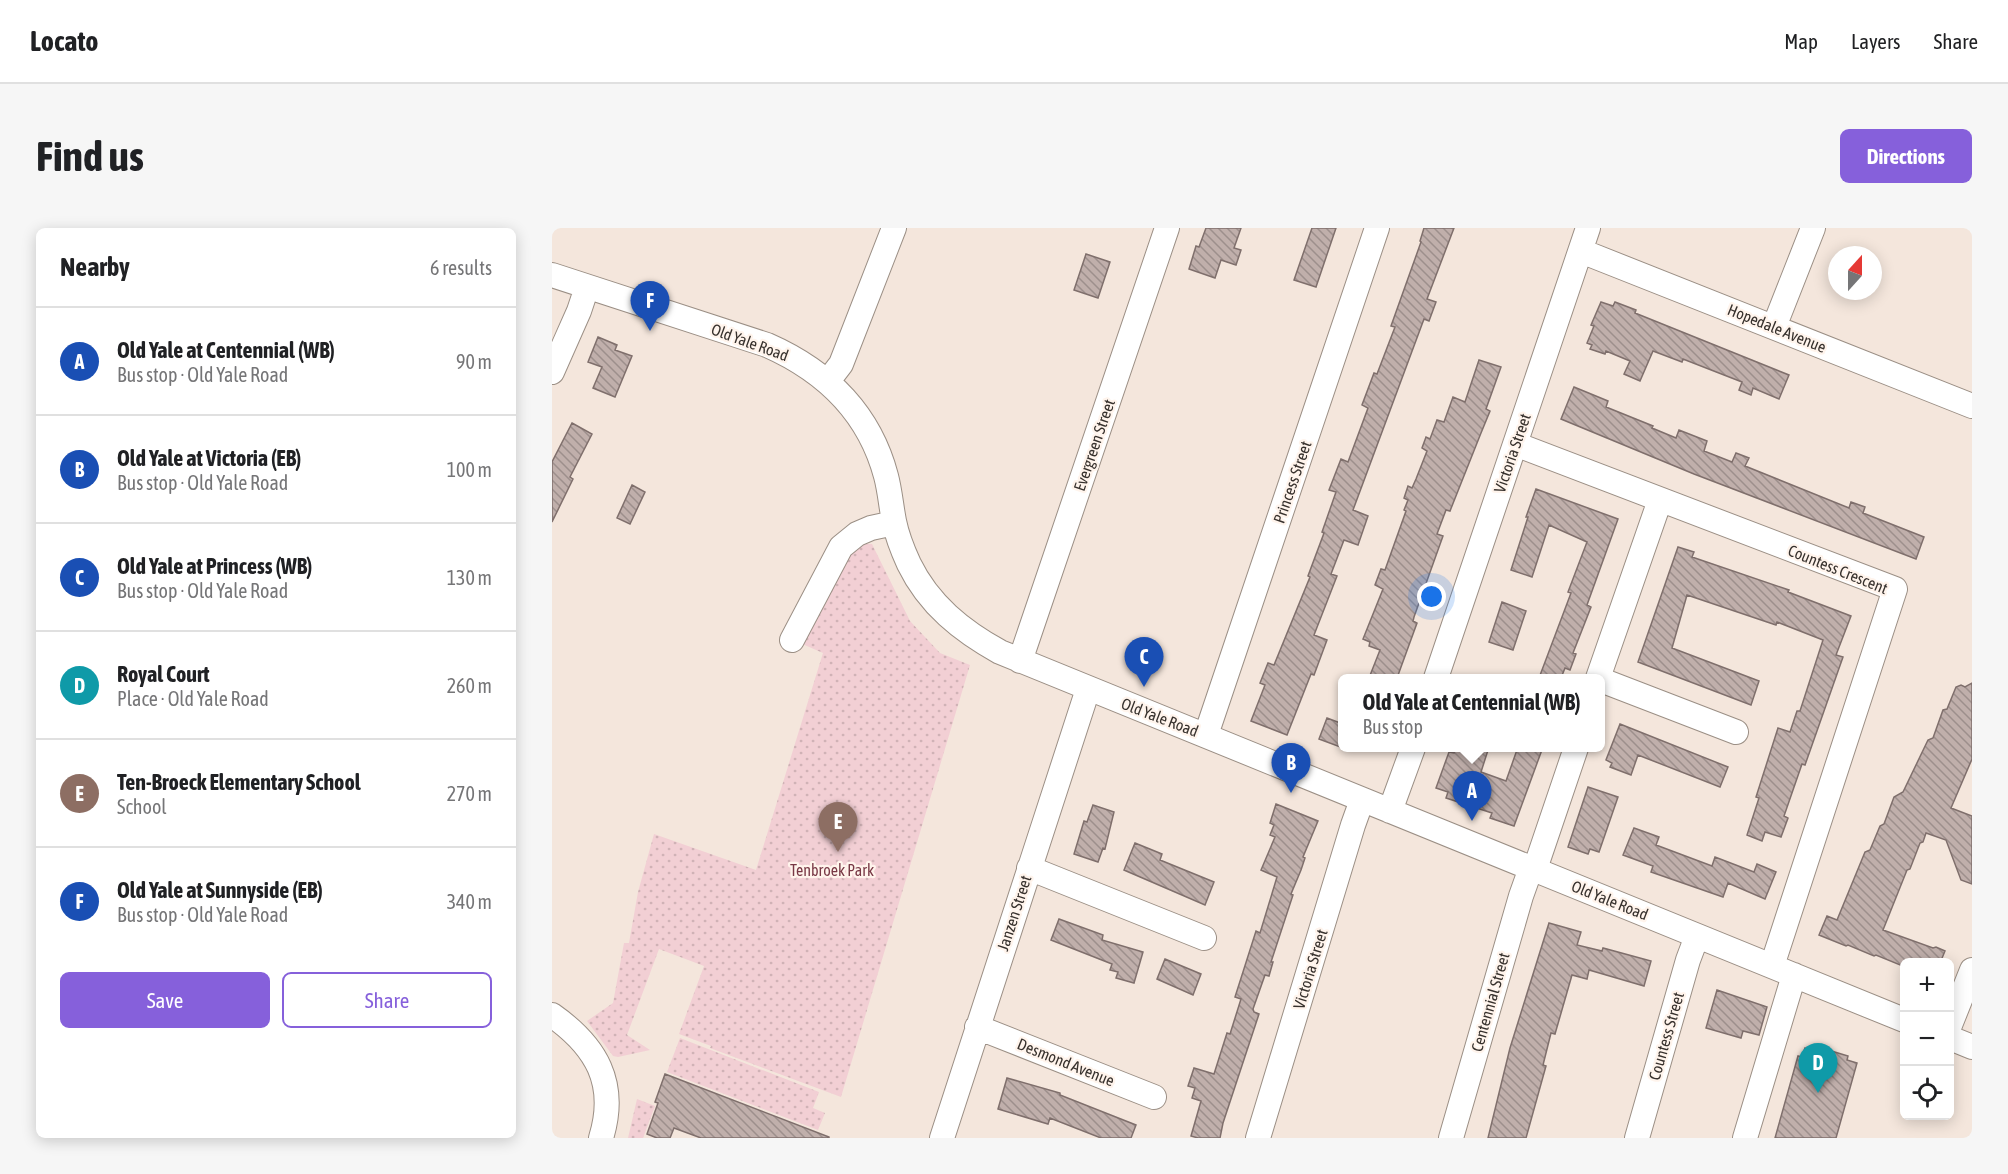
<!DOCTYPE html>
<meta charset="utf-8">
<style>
:root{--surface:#fff;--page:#f6f6f6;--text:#202124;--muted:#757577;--line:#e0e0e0;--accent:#8660db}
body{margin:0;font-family:"Asap Condensed",sans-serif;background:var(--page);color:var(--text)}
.controls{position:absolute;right:18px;bottom:18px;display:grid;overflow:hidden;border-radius:9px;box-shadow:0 3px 15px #0003}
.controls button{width:54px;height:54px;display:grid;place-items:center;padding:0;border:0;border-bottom:2px solid var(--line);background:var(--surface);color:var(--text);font:30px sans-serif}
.compass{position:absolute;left:1276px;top:18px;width:54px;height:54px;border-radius:50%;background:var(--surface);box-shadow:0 3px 15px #0003;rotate:21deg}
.you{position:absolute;left:880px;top:369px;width:21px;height:21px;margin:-15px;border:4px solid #fff;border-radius:50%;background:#1a73e8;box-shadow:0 0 0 9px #1a73e833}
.badge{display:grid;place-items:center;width:39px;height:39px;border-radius:50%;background:var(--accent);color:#fff;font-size:20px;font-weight:700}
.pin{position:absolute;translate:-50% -50px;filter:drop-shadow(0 2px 3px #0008)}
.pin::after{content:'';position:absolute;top:32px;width:21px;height:18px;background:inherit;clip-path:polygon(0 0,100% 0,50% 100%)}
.popup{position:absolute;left:786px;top:446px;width:267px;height:78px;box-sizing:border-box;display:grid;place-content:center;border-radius:9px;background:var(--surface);filter:drop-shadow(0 2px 4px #0005);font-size:20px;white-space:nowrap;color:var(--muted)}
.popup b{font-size:22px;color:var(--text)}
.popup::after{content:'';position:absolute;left:50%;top:100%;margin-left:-12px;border:12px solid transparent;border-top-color:var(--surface)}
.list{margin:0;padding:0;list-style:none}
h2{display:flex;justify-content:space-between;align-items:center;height:78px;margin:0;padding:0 24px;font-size:26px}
h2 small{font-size:20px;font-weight:400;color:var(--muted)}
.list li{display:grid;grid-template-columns:39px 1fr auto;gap:18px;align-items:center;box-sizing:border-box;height:108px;padding:0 24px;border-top:2px solid var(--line)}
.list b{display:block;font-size:22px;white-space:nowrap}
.list p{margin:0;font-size:20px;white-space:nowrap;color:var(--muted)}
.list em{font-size:20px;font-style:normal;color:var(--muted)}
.actions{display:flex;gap:12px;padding:18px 24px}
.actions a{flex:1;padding:14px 0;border:2px solid var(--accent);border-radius:9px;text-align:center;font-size:21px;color:var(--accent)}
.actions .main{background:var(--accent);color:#fff}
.icon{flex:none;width:33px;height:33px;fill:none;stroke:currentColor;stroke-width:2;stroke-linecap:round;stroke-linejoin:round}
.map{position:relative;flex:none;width:1420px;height:910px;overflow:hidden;border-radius:9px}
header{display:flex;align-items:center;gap:36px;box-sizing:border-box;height:84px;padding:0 30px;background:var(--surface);border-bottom:2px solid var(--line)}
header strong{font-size:28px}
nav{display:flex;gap:33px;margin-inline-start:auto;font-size:21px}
.intro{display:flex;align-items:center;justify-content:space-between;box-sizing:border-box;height:144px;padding:0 36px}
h1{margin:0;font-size:42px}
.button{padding:15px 27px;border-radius:9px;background:var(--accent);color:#fff;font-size:21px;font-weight:700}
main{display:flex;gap:36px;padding:0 36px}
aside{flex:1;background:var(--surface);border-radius:9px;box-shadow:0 3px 15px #0003}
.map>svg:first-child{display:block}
.park{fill:url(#park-dots)}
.building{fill:url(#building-back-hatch);stroke:#7f6f6c;stroke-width:1.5}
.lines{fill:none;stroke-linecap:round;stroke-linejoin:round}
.minor-casing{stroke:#9b8f85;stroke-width:26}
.minor{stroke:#fff;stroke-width:24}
.labels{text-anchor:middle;stroke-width:4.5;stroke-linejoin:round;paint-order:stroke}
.street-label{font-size:16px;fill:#37312d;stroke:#fff4ec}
.park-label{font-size:16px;fill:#783845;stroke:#fff4ec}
</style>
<header>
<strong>Locato</strong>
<nav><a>Map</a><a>Layers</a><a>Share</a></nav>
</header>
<div class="intro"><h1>Find us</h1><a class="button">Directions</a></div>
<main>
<aside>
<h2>Nearby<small>6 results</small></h2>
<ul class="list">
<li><span class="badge" style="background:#1a4fb4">A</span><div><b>Old Yale at Centennial (WB)</b><p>Bus stop · Old Yale Road</p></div><em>90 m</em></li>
<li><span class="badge" style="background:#1a4fb4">B</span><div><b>Old Yale at Victoria (EB)</b><p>Bus stop · Old Yale Road</p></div><em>100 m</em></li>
<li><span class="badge" style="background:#1a4fb4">C</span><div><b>Old Yale at Princess (WB)</b><p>Bus stop · Old Yale Road</p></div><em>130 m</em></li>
<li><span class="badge" style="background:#0f9aa8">D</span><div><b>Royal Court</b><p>Place · Old Yale Road</p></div><em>260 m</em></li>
<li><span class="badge" style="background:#8d6e63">E</span><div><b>Ten-Broeck Elementary School</b><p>School</p></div><em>270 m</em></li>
<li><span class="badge" style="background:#1a4fb4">F</span><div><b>Old Yale at Sunnyside (EB)</b><p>Bus stop · Old Yale Road</p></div><em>340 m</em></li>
</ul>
<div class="actions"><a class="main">Save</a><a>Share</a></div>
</aside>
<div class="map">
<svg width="1420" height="910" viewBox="0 0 1420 910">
<defs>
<pattern id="park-dots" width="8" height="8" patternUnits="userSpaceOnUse" patternTransform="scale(1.5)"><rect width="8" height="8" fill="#f2cfd4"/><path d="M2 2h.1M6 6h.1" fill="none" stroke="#d0b2b6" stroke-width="1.8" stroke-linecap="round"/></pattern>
<pattern id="building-back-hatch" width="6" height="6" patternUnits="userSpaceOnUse" patternTransform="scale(1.5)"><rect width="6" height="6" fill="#c0afab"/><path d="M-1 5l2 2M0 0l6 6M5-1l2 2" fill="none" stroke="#9d8f8c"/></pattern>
</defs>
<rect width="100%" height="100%" fill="#f4e6dc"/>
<!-- park -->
<path class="park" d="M308,316H320L358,393L388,425L418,437L289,869L158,820L159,818L127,806L152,738L107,721L75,807L98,822L66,829L61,828L35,793L61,775L72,715H77L86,664L102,606L204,642L271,425L248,415L299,322Z
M128,810L267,864L261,880L273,885L266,902L115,844Z
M85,871L103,878L91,910H76Z"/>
<!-- building -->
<path class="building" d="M654,0H689L682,20L689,22L684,37L669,32L663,50L637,41L644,18L647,19Z
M760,0H784L764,59L742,52Z
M872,0H902L875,71L884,74L877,93L872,91L801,282L816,288L806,317L792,312L779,346L785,348L762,407L775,412L762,447L759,446L735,507L699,493L713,457L708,455L716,435L722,437L758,349L756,348L772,305L770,304L784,264L777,262L789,231L796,234L816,180L810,177L822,145L825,146L843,99L839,98L869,14L868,13Z
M534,26L558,34L546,70L522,62Z
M1049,74L1061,78L1063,74L1084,82L1083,85L1237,147L1227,171L1201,160L1199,167L1187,162L1190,154L1131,131L1130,134L1101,123L1088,153L1072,146L1078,133L1054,123L1053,126L1038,121L1040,117L1035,115L1042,98L1039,97Z
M46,109L65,117L63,122L80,128L63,169L41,160L50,139L36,134Z
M927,132L949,139L934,181L938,183L929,205L898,283L894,282L885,306L891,308L862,389L861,393L865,395L845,450H817L828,422L817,418L818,414L811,411L831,361L823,357L829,341L833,342L854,283L852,282L856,272L852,270L856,258L860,260L864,251L875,223L870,220L874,209L878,211L885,192L892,194L901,169L913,174Z
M1022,159L1056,173L1054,179L1101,198L1100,200L1124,210L1127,202L1155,213L1152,223L1180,234L1184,225L1197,230L1193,238L1297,280L1299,274L1313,279L1311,285L1372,309L1364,331L1142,246L1009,191Z
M20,195L40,206L18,249L21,251L0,294V234Z
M80,257L93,264L78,296L65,290Z
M984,261L1066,291L1035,377L1039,379L1021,425L1024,426L1018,442L1013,440L1009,450H987L1019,365L1016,364L1035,314L997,297L980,349L959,342L976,289H974Z
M1126,319L1142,324L1140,329L1237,362L1236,364L1299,388L1284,427L1291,429L1253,537L1250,536L1232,588L1236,590L1229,609L1213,604L1210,613L1195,607L1207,570L1204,569L1226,500L1238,504L1245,483H1248L1271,412L1225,394L1224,397L1135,367L1120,420L1207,453L1199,477L1086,434Z
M950,374L974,383L961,422L937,414Z
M1420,455V531L1399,580L1420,588V656L1409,652L1394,612L1374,605L1371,614L1368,615L1358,641L1355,642L1331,702L1381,720L1384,719L1393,723L1388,735H1353V739L1324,727L1322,728L1296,717L1294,718L1267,707L1275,688L1285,692L1313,624L1318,622L1328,598L1332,596L1342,569L1351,564L1376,512L1381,510L1391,482L1395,481L1404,459L1409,457L1413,459Z
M775,490L791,496V520L767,511Z
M1068,496L1176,539L1168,559L1086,527L1079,547L1058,539L1060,535L1054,532Z
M904,519H937L929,544L954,553L966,519H991L962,598L938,590L940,585L894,570L896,564L884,560L897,524L902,525Z
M1036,559L1066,569L1047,624L1038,621L1036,626L1016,619Z
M724,576L766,593L751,629L753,630L749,642L739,666L741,667L719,734H721L717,748L713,747L701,781L702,784L707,786L671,895L668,910H646L639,908L649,873L640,870L643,860L636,858L642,840L662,846L675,805L678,806L689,771L683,769L704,703L708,705L725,649L709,642L723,609L718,607L722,597L718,595Z
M541,577L562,584L553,621L551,620L546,634L522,626L532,593L535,594Z
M1082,600L1107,609L1104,617L1160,638L1163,629L1202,644L1205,636L1224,644L1213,671L1176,655L1171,669L1099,644L1101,638L1071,627Z
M583,615L610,626L608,632L662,654L653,677L572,642Z
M507,691L551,707L550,712L591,724L582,755L564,750L566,744L558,742L560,736L499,712Z
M997,695L1029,704L1025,717L1050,723L1051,720L1099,733L1092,758L1037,742L1035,751L1020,747L1003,806L999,805L991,837L994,838L974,910H936L958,820Z
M613,731L649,746L641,767L605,751Z
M1165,762L1215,779L1207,807L1191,803L1189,810L1154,800Z
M1253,820L1275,826L1276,822L1296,828L1295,832L1305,835L1284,910H1223L1246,828L1250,829Z
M113,846L277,909V910H149L122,900L118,910H105L95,906L106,875L103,874Z
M455,850L508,865V867L584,897L579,910H549L498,890L496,896L446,881Z"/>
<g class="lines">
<!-- minor casing -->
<g class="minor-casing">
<path id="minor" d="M1029,23L1420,178
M0,47L215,117C274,143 317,184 334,248C338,263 339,278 342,293C345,308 351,323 357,336C377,377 410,403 448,424L1352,792
M1222,99L1261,0
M0,144L27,83L35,59
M276,153L289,136L342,0
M963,216L1343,361L1220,738
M240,412L289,319L305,306L319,300L342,295
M468,433L615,0
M884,450L1036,0
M1046,450L1108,272
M1049,452L1184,504
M654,507L825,0
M838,583L861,520
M477,640L652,710
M983,641L1024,520
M0,787C44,818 66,855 49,910
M1398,797L1420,742
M425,799L602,869
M1398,810L1420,819
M390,910L536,461
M706,910L801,597L810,572
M899,910L969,668L979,640
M1085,910L1136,732L1145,708
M1193,910L1242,747"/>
</g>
<!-- minor -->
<use href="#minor" class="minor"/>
</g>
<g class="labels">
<!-- street labels -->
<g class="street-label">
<text transform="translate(1225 100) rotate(22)" y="6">Hopedale Avenue</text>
<text transform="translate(198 114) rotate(20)" y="6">Old Yale Road</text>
<text transform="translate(542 217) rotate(-71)" y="6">Evergreen Street</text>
<text transform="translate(960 225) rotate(-71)" y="6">Victoria Street</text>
<text transform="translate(740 254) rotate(-71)" y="6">Princess Street</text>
<text transform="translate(1286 341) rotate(22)" y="6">Countess Crescent</text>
<text transform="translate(608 489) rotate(21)" y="6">Old Yale Road</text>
<text transform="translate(1058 672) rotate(22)" y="6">Old Yale Road</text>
<text transform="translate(462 685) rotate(-72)" y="6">Janzen Street</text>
<text transform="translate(758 741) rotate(-73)" y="6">Victoria Street</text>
<text transform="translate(938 774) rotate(-74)" y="6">Centennial Street</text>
<text transform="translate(1114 808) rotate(-74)" y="6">Countess Street</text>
<text transform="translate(514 834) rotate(22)" y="6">Desmond Avenue</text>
</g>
<!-- park labels -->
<g class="park-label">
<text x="280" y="648">Tenbroek Park</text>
</g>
</g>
</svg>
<div class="controls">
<button>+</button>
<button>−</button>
<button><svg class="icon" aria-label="locate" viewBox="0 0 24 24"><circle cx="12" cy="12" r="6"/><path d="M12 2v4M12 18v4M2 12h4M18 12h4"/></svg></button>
</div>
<svg class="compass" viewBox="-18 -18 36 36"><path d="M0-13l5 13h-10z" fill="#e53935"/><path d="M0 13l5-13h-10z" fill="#757577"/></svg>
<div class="you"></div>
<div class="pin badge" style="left:920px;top:593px;background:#1a4fb4">A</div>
<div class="popup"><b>Old Yale at Centennial (WB)</b>Bus stop</div>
<div class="pin badge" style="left:739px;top:565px;background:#1a4fb4">B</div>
<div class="pin badge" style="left:592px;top:459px;background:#1a4fb4">C</div>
<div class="pin badge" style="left:1266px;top:865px;background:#0f9aa8">D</div>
<div class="pin badge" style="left:286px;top:624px;background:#8d6e63">E</div>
<div class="pin badge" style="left:98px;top:103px;background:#1a4fb4">F</div>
</div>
</main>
